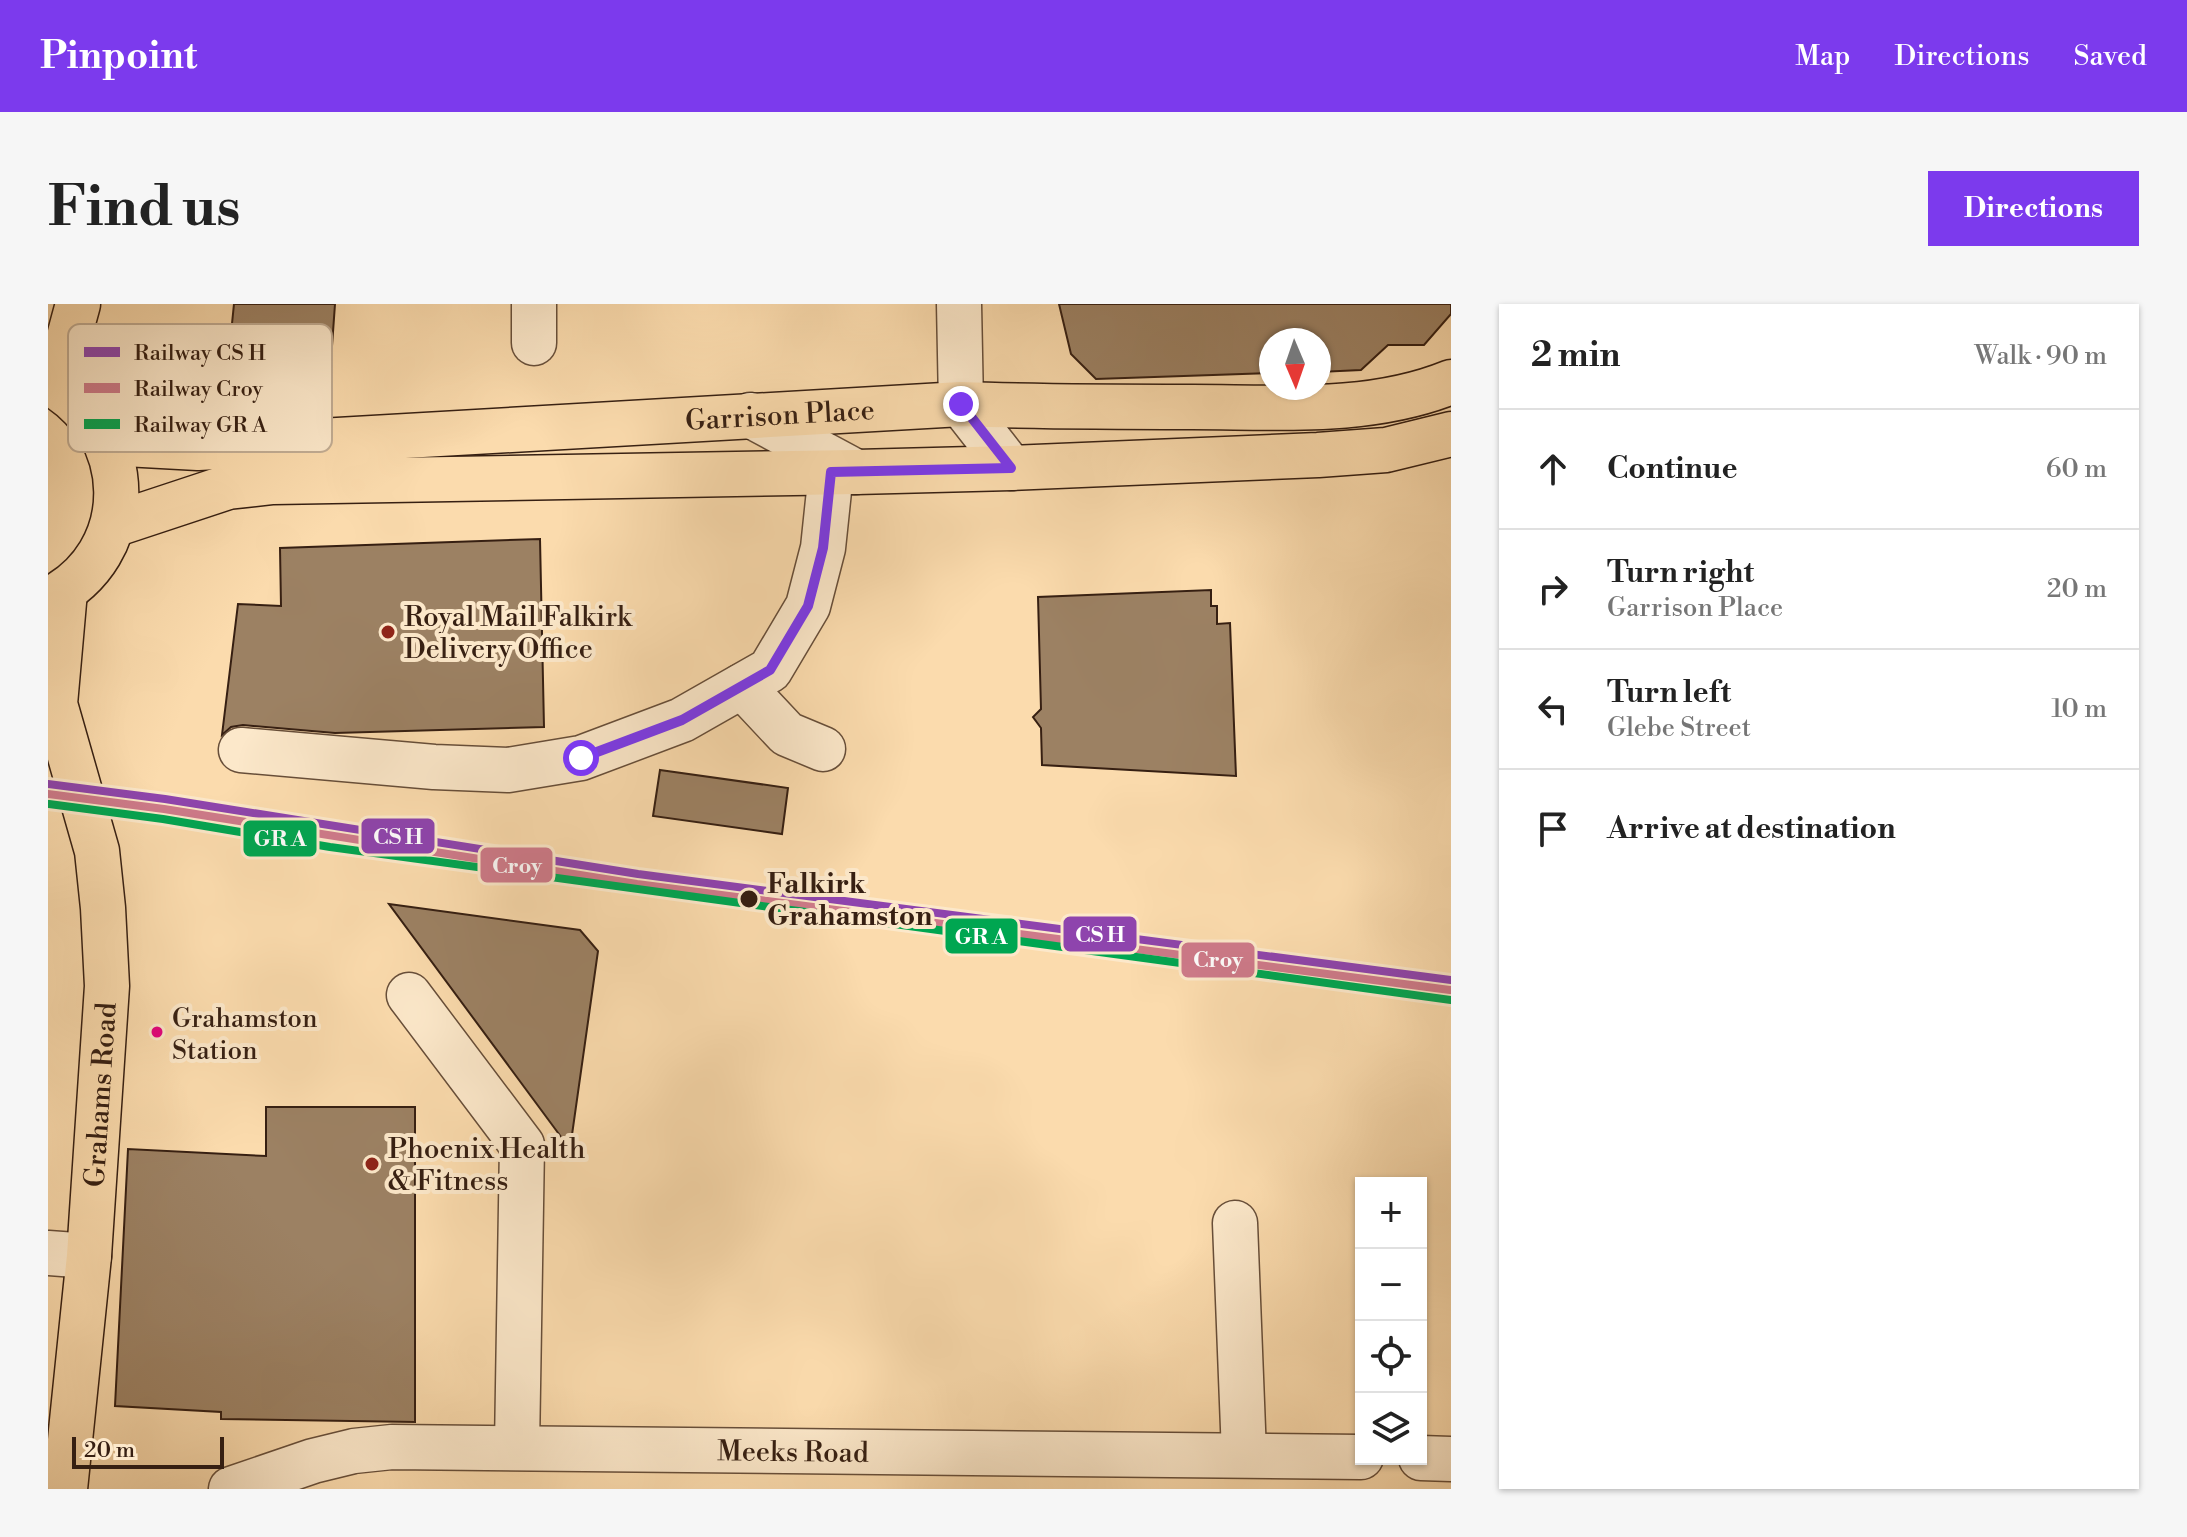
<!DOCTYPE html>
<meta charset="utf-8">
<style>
:root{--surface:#fff;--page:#f6f6f6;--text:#222;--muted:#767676;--line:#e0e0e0;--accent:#7c3aed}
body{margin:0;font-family:"Libre Bodoni",serif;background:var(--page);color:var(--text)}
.controls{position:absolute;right:24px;bottom:24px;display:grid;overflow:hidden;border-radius:0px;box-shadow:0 2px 6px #0004}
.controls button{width:72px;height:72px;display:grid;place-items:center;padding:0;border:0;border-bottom:2px solid var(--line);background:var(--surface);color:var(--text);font:40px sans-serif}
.compass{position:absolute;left:1211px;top:24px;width:72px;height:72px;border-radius:50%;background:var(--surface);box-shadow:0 2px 6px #0004;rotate:178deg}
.scale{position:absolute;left:24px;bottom:20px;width:152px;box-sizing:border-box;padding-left:8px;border:4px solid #361f12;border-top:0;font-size:22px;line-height:28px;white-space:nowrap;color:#361f12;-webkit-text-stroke:6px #fce8ca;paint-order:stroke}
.stop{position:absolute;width:24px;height:24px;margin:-18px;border:6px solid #7c3aed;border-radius:50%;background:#fff}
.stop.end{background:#7c3aed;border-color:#fff;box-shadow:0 2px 8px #0008}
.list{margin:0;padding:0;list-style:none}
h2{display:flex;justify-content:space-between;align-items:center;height:104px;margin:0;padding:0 32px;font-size:34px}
h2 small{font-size:26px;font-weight:400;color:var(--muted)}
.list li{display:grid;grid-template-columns:52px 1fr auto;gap:24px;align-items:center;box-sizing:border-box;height:120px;padding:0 32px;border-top:2px solid var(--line)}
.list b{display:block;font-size:30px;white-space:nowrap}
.list p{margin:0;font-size:26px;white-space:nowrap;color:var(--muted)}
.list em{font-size:26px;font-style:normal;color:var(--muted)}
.icon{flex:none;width:44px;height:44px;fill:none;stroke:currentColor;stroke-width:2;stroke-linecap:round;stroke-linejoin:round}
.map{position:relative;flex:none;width:1403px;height:1185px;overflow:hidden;border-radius:0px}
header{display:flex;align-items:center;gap:48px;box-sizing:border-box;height:112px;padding:0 40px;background:var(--accent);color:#fff}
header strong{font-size:38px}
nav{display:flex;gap:44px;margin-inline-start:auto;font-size:28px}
.intro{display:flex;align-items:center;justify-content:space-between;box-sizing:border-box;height:192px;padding:0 48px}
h1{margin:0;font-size:56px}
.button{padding:20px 36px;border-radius:0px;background:var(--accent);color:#fff;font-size:28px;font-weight:700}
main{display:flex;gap:48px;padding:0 48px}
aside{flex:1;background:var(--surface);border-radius:0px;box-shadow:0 2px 6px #0004}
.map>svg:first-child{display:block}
.building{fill:#9c8163;stroke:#361f12;stroke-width:2}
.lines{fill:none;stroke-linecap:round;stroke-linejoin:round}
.minor-casing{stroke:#674e39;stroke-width:47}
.major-casing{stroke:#361f12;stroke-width:47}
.minor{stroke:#fce8ca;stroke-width:44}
.major{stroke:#fbdbad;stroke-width:44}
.rail-1-casing{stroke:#fce8ca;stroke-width:14}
.rail-2-casing{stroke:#fce8ca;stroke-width:14}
.rail-3-casing{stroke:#fce8ca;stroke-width:14}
.rail-1{stroke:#8e44ad;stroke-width:8}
.rail-2{stroke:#ce7a8a;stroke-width:8}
.rail-3{stroke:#00a651;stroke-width:8}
.route{stroke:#7c3aed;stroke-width:10}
.poi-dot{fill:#8f2418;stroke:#fce8ca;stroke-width:3}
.stop-dot{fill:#361f12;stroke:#fce8ca;stroke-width:3}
.bus-dot{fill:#e5007d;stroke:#fce8ca;stroke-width:3}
.labels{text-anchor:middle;stroke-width:8;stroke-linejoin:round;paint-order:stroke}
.bus-label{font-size:26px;fill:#361f12;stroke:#fce8ca;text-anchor:start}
.street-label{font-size:28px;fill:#361f12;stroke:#fce8ca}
.poi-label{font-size:28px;fill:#361f12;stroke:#fce8ca;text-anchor:start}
.stop-label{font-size:28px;font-weight:bold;fill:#361f12;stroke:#fce8ca;text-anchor:start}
.key{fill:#fce8ca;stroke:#c1ac93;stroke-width:2}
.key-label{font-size:22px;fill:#361f12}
.line-badge{stroke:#fce8ca;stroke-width:3}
.badge-label{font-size:22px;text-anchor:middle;font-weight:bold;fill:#fff}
</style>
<header>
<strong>Pinpoint</strong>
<nav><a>Map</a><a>Directions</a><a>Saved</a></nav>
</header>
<div class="intro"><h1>Find us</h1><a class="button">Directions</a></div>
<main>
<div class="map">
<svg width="1403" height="1185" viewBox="0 0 1403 1185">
<rect width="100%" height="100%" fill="#fbdbad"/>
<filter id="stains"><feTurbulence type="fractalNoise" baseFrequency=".0025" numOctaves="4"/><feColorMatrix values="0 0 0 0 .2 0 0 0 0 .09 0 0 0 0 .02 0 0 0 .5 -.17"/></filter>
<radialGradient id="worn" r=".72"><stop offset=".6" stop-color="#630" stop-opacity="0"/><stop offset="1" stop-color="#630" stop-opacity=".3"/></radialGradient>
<!-- building -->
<path class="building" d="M186,0H287L279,112L182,117L175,108Z
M1011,0H1403V10L1376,41H1340L1313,66L1271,68V36H1223V69L1048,75L1023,50Z
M492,235L496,423L287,429L195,421L183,423L174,431L190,300L233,302L232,244Z
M1163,286V302H1169V320L1182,319L1188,472L994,461L993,424L985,413L993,405L990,293Z
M612,466L740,484L734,530L605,512Z
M341,600L532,626L550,647L522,845Z
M218,803H367V1118L173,1115V1108L67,1102L80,845L218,852Z"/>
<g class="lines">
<!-- minor casing -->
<g class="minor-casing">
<g id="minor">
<path d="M911,0L913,100L963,164"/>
<path d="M486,39V0"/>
<path d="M702,111L808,168"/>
<path d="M694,382L739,430L775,445"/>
<path d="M193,446L386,463L460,466L533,454L634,416L722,366L760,302L775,244L783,168"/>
<path d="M361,691L474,841L469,1143"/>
<path d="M1187,919L1196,1150"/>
<path d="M0,949L41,952"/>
<path d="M1373,1154L1403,1155"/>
<path id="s1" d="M183,1185L265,1157L306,1147L344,1143L1313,1153"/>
</g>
</g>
<!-- major casing -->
<g class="major-casing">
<g id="major">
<path d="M0,78C89,126 93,250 0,296"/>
<path d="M17,87L21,33L30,0"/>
<path id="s2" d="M59,139L150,144L913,100C990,103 1067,103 1144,103C1230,103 1322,111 1403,78"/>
<path d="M65,221L180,183L225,178L808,168L963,164L1270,151L1338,146L1403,130"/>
<path id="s3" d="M17,1185L41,952L59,682L55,604L49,547L7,400L17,287"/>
</g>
</g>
<!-- minor -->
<use href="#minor" class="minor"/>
<!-- major -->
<use href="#major" class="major"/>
<!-- rail-1 casing -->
<g class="rail-1-casing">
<path id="rail-1" d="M0,480L117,495L590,570L1403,676"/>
</g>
<!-- rail-2 casing -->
<g class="rail-2-casing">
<path id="rail-2" d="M0,490L116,505L589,580L1402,686"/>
</g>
<!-- rail-3 casing -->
<g class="rail-3-casing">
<path id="rail-3" d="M1,500L115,515L282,543L1403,696"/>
</g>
<!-- rail-1 -->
<use href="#rail-1" class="rail-1"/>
<!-- rail-2 -->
<use href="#rail-2" class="rail-2"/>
<!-- rail-3 -->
<use href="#rail-3" class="rail-3"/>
</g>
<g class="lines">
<!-- route -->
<path class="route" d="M533,454L634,416L722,366L760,302L775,244L783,168L963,164L913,100"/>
</g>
<!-- markers -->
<g class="poi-dot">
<circle cx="340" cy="328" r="8"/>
<circle cx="324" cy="860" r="8"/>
</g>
<circle class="stop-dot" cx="701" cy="595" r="10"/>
<circle class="bus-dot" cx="109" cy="728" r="7"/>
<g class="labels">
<!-- bus labels -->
<g class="bus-label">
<text x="124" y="723">Grahamston<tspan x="124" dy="32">Station</tspan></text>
</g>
<!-- street labels -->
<g class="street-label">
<text dy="10" stroke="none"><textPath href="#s2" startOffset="674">Garrison Place</textPath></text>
<text dy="10" stroke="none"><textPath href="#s3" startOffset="396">Grahams Road</textPath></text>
<text dy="10" stroke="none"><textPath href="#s1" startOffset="568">Meeks Road</textPath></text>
</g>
<!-- poi labels -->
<g class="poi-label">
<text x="356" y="322">Royal Mail Falkirk<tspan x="356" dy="32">Delivery Office</tspan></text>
<text x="340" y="854">Phoenix Health<tspan x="340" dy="32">&amp; Fitness</tspan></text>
</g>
<!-- stop labels -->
<g class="stop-label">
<text x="719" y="589">Falkirk<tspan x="719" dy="32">Grahamston</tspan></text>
</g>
</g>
<!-- legend -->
<rect x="20" y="20" width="264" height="128" rx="12" class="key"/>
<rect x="36" y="43" width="36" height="10" fill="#8e44ad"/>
<rect x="36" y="79" width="36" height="10" fill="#ce7a8a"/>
<rect x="36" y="115" width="36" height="10" fill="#00a651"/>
<g class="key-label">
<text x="86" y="56">Railway CS H</text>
<text x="86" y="92">Railway Croy</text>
<text x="86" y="128">Railway GR A</text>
</g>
<g class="line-badge">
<rect x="312" y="513" width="76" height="38" rx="8" fill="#8e44ad"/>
<rect x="194" y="515" width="76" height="39" rx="8" fill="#00a651"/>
<rect x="431" y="542" width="75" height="38" rx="8" fill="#ce7a8a"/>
<rect x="1014" y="611" width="76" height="38" rx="8" fill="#8e44ad"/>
<rect x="896" y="613" width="75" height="38" rx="8" fill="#00a651"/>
<rect x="1132" y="637" width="76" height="38" rx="8" fill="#ce7a8a"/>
</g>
<g class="badge-label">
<text x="350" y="540">CS H</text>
<text x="232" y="542">GR A</text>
<text x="469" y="569">Croy</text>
<text x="1052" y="638">CS H</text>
<text x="933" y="640">GR A</text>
<text x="1170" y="663">Croy</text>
</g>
<rect width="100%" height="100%" filter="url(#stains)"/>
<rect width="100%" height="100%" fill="url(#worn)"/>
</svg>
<div class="controls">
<button>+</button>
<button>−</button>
<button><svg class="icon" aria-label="locate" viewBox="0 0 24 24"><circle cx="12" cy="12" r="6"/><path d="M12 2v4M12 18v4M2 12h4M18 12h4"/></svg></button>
<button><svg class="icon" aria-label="layers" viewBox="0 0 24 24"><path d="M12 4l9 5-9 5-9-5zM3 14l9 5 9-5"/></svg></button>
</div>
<svg class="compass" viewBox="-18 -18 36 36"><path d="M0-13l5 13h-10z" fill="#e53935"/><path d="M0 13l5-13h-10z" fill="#767676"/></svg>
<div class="scale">20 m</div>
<div class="stop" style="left:533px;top:454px"></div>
<div class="stop end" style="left:913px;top:100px"></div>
</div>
<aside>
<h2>2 min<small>Walk · 90 m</small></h2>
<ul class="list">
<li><svg class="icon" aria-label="ahead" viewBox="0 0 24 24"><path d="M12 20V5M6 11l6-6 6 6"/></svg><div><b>Continue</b></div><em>60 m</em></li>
<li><svg class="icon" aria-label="right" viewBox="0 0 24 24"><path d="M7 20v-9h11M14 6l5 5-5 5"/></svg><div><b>Turn right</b><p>Garrison Place</p></div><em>20 m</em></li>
<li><svg class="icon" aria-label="left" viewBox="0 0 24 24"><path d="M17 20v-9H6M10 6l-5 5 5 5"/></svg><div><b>Turn left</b><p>Glebe Street</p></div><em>10 m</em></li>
<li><svg class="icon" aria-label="arrive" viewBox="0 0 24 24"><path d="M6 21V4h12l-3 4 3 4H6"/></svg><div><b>Arrive at destination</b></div></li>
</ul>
</aside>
</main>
